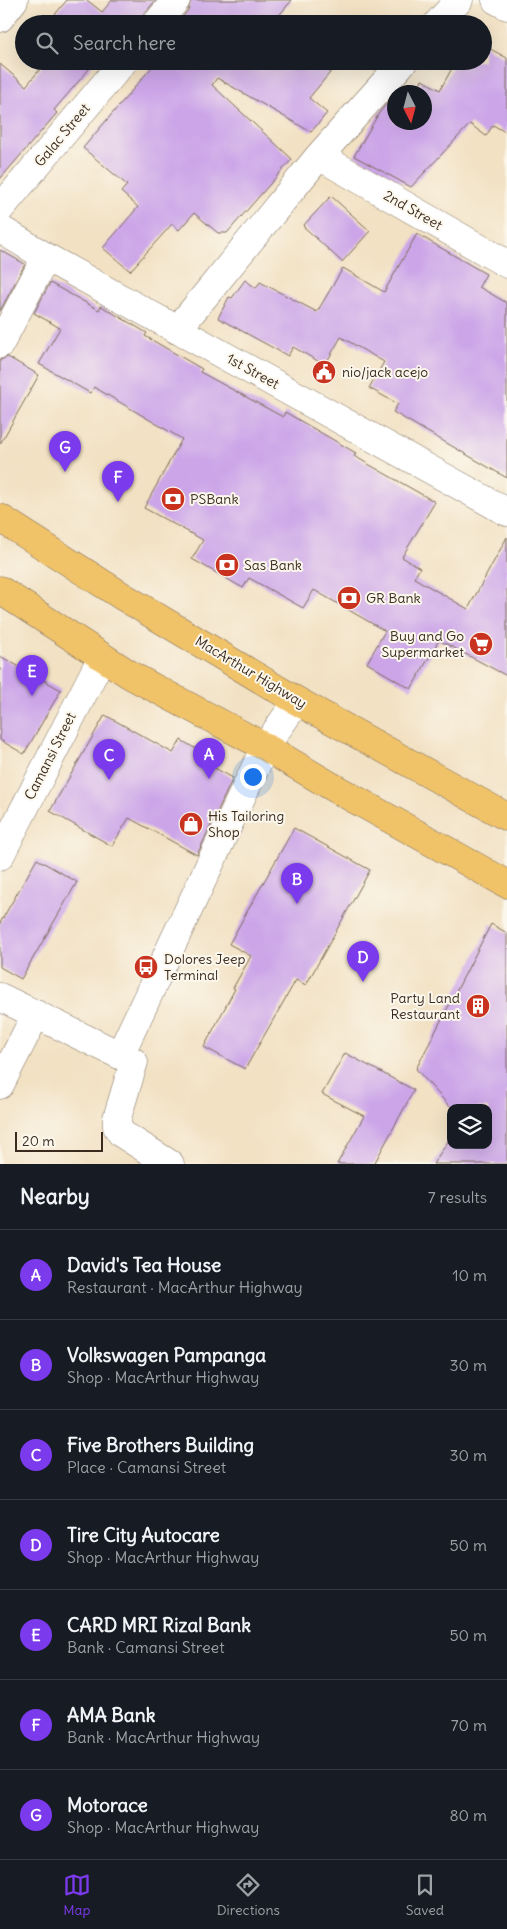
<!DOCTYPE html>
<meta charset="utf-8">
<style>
:root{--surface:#171b24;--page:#20242c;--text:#f1f3f6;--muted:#9ea1a6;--line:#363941;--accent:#7c3aed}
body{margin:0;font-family:Delius,sans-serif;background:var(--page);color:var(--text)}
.controls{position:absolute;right:15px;bottom:15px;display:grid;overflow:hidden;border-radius:10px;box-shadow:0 5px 20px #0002}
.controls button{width:45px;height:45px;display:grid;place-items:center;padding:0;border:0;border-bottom:1px solid var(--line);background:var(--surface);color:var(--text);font:25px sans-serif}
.compass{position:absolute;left:387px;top:85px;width:45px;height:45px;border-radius:50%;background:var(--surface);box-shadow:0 5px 20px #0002;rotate:174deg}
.scale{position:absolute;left:15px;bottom:12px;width:88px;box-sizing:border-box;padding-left:5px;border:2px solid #3b2a1e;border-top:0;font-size:14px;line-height:18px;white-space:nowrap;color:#3b2a1e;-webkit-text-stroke:4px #fbf7ec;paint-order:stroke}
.you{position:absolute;left:252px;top:776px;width:18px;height:18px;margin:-12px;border:4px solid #fff;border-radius:50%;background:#1a73e8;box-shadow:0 0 0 8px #1a73e833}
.badge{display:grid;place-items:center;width:32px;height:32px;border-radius:50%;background:var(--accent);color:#fff;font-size:16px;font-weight:700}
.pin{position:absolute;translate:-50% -41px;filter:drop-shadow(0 1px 2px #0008)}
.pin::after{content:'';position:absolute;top:26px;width:18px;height:15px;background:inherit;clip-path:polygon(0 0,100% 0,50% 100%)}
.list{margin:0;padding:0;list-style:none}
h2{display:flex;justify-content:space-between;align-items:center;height:65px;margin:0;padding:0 20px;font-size:21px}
h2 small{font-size:16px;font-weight:400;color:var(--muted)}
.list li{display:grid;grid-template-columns:32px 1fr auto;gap:15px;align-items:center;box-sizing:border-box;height:90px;padding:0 20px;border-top:1px solid var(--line)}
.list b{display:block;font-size:19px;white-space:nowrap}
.list p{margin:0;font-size:16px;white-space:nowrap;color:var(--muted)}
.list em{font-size:16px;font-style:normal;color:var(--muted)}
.icon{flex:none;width:28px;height:28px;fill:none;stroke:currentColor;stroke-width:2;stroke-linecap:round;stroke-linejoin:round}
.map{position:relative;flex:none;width:507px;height:1164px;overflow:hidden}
.search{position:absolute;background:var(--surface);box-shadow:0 5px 20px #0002;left:15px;right:15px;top:15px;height:55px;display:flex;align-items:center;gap:12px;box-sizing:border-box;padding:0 18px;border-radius:28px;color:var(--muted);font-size:19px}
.sheet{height:695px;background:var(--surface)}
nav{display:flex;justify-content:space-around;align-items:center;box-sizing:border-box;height:70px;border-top:1px solid var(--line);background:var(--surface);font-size:14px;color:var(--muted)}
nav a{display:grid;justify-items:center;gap:2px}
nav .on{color:var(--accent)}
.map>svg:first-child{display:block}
.building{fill:#cca5e8}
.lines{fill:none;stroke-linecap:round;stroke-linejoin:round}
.minor-casing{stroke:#7b6a58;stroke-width:29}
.highway-casing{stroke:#7b6a58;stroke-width:29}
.minor{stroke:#fff;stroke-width:28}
.highway{stroke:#f1c369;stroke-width:28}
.labels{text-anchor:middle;stroke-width:4;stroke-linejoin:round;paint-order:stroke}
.street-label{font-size:14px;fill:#3b2a1e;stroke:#fbf7ec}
.poi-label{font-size:14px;fill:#3b2a1e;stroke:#fbf7ec;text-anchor:start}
</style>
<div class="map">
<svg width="507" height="1164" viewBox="0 0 507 1164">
<rect width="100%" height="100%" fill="#fbf7ec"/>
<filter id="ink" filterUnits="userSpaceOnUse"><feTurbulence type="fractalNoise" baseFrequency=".02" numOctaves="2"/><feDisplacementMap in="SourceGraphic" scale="10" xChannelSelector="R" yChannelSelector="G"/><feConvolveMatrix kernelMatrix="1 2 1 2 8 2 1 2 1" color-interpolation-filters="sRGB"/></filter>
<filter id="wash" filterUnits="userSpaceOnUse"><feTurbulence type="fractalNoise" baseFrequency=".0096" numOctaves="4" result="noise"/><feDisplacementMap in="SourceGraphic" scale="20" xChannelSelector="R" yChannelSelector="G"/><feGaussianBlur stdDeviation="1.12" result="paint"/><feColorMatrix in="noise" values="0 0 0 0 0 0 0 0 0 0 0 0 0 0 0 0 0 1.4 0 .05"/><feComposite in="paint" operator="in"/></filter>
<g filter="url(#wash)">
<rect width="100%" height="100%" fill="#f2e1c3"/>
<g id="blocks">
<!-- building -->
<path class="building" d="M67,0H87L102,12L112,0H156L144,14L141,24H47Z
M191,0H292L276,19L281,24H177L188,10Z
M483,45L507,58V133L493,125L486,136L470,124L411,187L354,156L379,113L389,101L394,104V122H424V92H415L422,80L440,90L456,61H483Z
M47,61H96L54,110L57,113L0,179V64L26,86Z
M157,61H325L333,69L309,98L327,113L311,132L217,78L212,85L292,159L227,233H218L194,213L179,230L172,224L130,271L103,248L138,207L121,192L127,185L83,148Z
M331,196L370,231L342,262L303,226Z
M417,234L486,274L479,287L507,303V478L393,412L398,404L369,388L384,362L341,337L325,365L293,347L288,356L218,318L229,297L232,298L245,280L256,288L260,282L317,312L343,268L384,292Z
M0,250L25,264L0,311Z
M50,283L99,310L101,306L147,333L145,336L202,369L200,372L283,417L285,412L356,453L354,456L435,502L402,557L420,568L414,578L468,609L507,537V676L439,640L411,689L367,663L385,631L314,590L303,608L249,578L243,588L192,559L203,540L144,508L182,439L94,387L90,393L39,364L60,328L34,313Z
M8,357L39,375L0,444V360Z
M0,656L61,690L24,754L0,740Z
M105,715L173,753L181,740L206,755L202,761L233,778L197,855L129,818L112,846L50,811Z
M294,828L370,870L306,985L296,980L245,1069L204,1047L235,989L233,988L251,956L229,944Z
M37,859L77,882L21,979L0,967V923Z
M491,924L507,933V1164H433L451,1137V1145H488V1108H451L416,1069Z
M345,1053L414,1090L374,1164H337L364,1116L322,1094Z"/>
</g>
</g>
<g filter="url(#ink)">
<use href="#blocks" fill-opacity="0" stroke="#7b6a58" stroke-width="1"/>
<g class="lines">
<!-- minor casing -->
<g class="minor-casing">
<path id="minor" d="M496,0L507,6
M0,18L14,0
M156,24L176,0
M437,24L459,0
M319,156L507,264
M0,209L124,61
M0,229L46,257L507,512
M177,330L319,156L404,61
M0,344L46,257
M0,856L102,657
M0,997L134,1062L117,1118V1127L122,1134L170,1164
M120,1055L265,747L297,701
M0,1085L36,1014"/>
</g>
<!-- highway casing -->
<g class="highway-casing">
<path id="highway" d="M0,518L122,596L297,701L507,817
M0,590L132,676L265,747L331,786L507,884"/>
</g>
<!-- minor -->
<use href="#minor" class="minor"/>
<!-- highway -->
<use href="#highway" class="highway"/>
</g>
</g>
<!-- icons -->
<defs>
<g id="civic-disc" transform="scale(1.25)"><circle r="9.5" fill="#c8321e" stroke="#fbf7ec"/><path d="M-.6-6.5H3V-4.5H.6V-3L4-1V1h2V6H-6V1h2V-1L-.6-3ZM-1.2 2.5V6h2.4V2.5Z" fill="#fff"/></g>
<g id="bank-disc" transform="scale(1.25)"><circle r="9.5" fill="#c8321e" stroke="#fbf7ec"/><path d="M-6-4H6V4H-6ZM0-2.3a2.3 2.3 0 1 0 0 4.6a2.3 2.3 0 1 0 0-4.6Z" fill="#fff"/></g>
<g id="supermarket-disc" transform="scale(1.25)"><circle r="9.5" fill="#c8321e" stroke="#fbf7ec"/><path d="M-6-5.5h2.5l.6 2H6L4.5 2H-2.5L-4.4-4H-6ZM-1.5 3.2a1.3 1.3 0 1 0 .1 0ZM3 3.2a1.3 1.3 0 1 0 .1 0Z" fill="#fff"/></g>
<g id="shop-disc" transform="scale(1.25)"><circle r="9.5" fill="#c8321e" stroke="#fbf7ec"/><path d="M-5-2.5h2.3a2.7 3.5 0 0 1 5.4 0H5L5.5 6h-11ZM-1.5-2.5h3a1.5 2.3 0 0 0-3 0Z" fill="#fff"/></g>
<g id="bus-disc" transform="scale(1.25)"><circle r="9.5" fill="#c8321e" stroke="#fbf7ec"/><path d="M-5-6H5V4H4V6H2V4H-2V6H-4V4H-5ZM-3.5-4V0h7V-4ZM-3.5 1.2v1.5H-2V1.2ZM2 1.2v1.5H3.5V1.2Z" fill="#fff"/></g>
<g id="building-disc" transform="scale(1.25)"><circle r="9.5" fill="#c8321e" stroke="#fbf7ec"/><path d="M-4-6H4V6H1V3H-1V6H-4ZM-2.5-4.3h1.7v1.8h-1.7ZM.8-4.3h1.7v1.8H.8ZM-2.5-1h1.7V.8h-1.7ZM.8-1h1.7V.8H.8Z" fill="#fff"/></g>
</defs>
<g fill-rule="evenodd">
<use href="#civic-disc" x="324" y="372"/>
<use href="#bank-disc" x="173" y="499"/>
<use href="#bank-disc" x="227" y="565"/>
<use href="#bank-disc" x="349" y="598"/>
<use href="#supermarket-disc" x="481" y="644"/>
<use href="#shop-disc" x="191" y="824"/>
<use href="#bus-disc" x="146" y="967"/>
<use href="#building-disc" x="478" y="1006"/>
</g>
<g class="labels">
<!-- street labels -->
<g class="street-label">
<text transform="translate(62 135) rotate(-50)" y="5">Galac Street</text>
<text transform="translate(413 210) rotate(30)" y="5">2nd Street</text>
<text transform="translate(253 371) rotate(29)" y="5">1st Street</text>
<text transform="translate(251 672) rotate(31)" y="5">MacArthur Highway</text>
<text transform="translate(50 756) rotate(-63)" y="5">Camansi Street</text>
</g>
<!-- poi labels -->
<g class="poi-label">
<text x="342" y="377">nio/jack acejo</text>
<text x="190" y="504">PSBank</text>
<text x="244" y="570">Sas Bank</text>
<text x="366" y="603">GR Bank</text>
<text x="464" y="641" text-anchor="end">Buy and Go<tspan x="464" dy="16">Supermarket</tspan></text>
<text x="208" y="821">His Tailoring<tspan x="208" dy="16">Shop</tspan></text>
<text x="164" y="964">Dolores Jeep<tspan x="164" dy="16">Terminal</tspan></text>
<text x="460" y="1003" text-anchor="end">Party Land<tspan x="460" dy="16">Restaurant</tspan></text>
</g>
</g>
</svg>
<div class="controls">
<button><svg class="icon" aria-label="layers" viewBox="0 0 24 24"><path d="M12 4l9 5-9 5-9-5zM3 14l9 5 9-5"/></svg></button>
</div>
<svg class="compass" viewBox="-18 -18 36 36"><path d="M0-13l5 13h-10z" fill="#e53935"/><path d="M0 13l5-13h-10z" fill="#9ea1a6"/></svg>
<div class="scale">20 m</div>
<div class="you"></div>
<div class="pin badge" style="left:209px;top:779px">A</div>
<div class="pin badge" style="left:297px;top:904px">B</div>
<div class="pin badge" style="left:109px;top:780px">C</div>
<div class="pin badge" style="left:363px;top:982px">D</div>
<div class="pin badge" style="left:32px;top:696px">E</div>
<div class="pin badge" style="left:118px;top:502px">F</div>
<div class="pin badge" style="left:65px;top:472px">G</div>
<div class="search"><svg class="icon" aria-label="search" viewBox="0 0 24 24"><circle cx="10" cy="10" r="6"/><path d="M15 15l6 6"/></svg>Search here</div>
</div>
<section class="sheet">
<h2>Nearby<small>7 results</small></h2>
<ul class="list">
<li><span class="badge">A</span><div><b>David's Tea House</b><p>Restaurant · MacArthur Highway</p></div><em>10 m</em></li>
<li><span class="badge">B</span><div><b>Volkswagen Pampanga</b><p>Shop · MacArthur Highway</p></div><em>30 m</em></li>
<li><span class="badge">C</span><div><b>Five Brothers Building</b><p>Place · Camansi Street</p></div><em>30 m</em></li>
<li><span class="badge">D</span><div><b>Tire City Autocare</b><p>Shop · MacArthur Highway</p></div><em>50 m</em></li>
<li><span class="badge">E</span><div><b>CARD MRI Rizal Bank</b><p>Bank · Camansi Street</p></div><em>50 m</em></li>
<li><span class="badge">F</span><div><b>AMA Bank</b><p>Bank · MacArthur Highway</p></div><em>70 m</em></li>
<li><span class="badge">G</span><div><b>Motorace</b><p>Shop · MacArthur Highway</p></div><em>80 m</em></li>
</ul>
</section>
<nav>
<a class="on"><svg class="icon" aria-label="map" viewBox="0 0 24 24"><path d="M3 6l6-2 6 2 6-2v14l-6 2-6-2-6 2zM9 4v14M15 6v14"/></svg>Map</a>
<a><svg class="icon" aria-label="directions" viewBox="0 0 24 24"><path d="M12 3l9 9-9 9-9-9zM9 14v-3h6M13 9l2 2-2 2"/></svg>Directions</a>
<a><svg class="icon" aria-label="saved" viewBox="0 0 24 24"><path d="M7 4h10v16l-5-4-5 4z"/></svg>Saved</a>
</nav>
